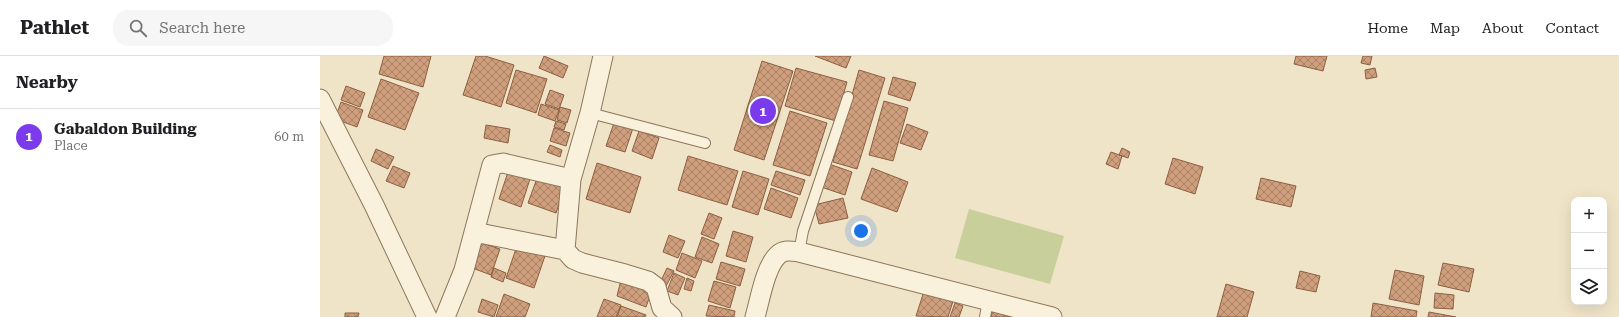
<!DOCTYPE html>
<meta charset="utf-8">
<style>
:root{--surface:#fff;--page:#f6f6f6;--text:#202124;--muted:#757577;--line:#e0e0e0;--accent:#7c3aed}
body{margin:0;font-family:"Roboto Serif",serif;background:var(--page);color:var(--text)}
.controls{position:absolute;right:12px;bottom:12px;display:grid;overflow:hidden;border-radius:8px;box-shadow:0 4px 16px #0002}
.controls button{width:36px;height:36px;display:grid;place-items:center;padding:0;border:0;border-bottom:1px solid var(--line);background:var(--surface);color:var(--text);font:20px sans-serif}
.you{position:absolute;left:541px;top:175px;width:14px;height:14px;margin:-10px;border:3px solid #fff;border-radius:50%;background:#1a73e8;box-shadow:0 0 0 6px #1a73e833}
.badge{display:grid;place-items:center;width:26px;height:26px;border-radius:50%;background:var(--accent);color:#fff;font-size:13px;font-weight:700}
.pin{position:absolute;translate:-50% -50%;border:2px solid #fff;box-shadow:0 1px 4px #0006}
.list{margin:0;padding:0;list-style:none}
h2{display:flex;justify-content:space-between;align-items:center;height:52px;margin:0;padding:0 16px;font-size:17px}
h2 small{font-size:13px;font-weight:400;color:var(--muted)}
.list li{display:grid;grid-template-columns:26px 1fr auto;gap:12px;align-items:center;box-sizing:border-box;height:56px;padding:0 16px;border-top:1px solid var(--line)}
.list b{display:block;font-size:15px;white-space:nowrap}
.list p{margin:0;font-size:13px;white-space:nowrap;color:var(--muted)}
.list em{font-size:13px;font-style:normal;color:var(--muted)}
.icon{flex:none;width:22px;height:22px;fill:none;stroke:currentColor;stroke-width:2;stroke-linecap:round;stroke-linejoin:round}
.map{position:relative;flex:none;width:1299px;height:261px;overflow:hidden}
header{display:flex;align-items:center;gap:24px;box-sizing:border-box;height:56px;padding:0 20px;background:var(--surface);border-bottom:1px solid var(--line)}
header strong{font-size:19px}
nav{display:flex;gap:22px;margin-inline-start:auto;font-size:14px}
.search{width:280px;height:36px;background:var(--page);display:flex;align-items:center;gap:10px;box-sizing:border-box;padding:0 14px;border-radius:16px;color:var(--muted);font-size:15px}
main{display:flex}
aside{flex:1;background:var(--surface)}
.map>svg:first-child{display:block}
.pitch{fill:#c9cf9b}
.building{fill:url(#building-cross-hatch);stroke:#8d5f41}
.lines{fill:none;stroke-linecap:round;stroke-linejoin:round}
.service-casing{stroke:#8d765c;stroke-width:12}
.minor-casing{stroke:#8d765c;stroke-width:21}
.service{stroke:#faf1dc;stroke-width:10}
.minor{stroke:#faf1dc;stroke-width:19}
</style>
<header>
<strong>Pathlet</strong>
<div class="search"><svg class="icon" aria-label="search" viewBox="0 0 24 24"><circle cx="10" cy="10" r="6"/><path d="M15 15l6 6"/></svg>Search here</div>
<nav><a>Home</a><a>Map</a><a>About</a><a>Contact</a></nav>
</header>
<main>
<aside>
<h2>Nearby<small></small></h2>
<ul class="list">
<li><span class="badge">1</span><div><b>Gabaldon Building</b><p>Place</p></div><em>60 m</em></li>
</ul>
</aside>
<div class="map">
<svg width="1299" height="261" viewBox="0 0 1299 261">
<defs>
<pattern id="building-cross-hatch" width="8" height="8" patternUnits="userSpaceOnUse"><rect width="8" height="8" fill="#cf9f7d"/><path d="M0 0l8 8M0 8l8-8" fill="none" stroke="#a98266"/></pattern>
</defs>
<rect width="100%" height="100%" fill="#f0e4c8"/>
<!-- pitch -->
<path class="pitch" d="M649,153L744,180L730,228L635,202Z"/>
<!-- building -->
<path class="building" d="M64,0H111L103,31L59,18Z
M156,0H165L194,9L181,51L143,39Z
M224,0L248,10L243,22L219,12Z
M495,0H531L526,12Z
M976,0H1007L1003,15L974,8Z
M1043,0H1052L1050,9L1041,7Z
M442,5L473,15L444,104L414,94Z
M476,12L527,26L516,65L465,50Z
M1055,12L1057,21L1046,23L1045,14Z
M196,14L227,23L216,57L186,47Z
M539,14L565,22L537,113L513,106Z
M573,21L596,27L590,45L568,38Z
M61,23L99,37L85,74L48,61Z
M26,30L45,37L40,51L21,44Z
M230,34L244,39L239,53L225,48Z
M564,45L588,52L573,105L549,99Z
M21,46L43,54L37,71L15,63Z
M221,48L239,54L235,65L218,59Z
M240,51L251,54L247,67L237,64Z
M470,55L507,67L490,120L453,109Z
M236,65L246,68L244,74L234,71Z
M294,67L313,72L305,96L286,90Z
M587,68L608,76L601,94L580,87Z
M166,69L190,73L188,87L164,82Z
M234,72L250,77L246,90L230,85Z
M319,75L339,82L332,103L312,95Z
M230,89L242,94L240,101L227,96Z
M802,92L810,96L808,102L799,99Z
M56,93L74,101L68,113L51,105Z
M791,96L802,100L798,113L786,108Z
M368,100L418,115L407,149L358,134Z
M853,102L883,111L875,138L845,128Z
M277,107L321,121L310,157L266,143Z
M509,108L532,116L525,139L501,131Z
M73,110L90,117L84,132L66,125Z
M552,112L588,126L577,156L541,143Z
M423,115L449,123L438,159L412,151Z
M456,115L485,124L480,139L451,129Z
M188,116L210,123L201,151L179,143Z
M219,117L246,127L236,157L208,147Z
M941,122L976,130L971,151L936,143Z
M451,132L478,142L471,162L444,153Z
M523,142L528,162L499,168L494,149Z
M389,157L402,162L394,183L381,178Z
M413,175L433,181L426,206L406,200Z
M349,179L365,185L358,202L343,196Z
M382,181L399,188L392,207L375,201Z
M156,185L180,193L171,219L147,210Z
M198,187L226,197L214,232L186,222Z
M362,197L382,205L375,222L356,214Z
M401,206L425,213L420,230L396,223Z
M1123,207L1154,213L1149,236L1118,229Z
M174,212L186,217L183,226L171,221Z
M347,212L354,215L345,232L339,229Z
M1075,214L1104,220L1099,249L1069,243Z
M980,215L1000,220L996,236L976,232Z
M354,217L365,222L358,239L347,235Z
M367,222L374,225L371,235L364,233Z
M301,224L332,234L326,251L297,240Z
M394,225L416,231L410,252L388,245Z
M906,228L934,236L927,261H897Z
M606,229L635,239L628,261L596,260Z
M1115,237L1134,239L1133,253L1114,252Z
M184,238L210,248L205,261H176Z
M162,243L178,249L174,261L158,256Z
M284,243L301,249L296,261H277Z
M635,247L643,250L639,261H630Z
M1053,247L1097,255L1096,261H1051Z
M389,249L415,255L414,261L386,260Z
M301,250L326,259L325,261H297Z
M674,250L698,261H671Z
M1109,256L1136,261H1108Z
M25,257H39L38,261H25Z"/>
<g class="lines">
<!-- service casing -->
<g class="service-casing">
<path id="service" d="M270,57L385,87
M479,196L483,175L528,41
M665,261L668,245"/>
</g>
<!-- minor casing -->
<g class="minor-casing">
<path id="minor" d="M283,0L270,57L251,123L245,194L253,203L262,207L305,218L328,225L336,231L342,252L352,261
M0,43L54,149L107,261
M154,176L245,194
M125,261L144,214L172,109L183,107L251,123
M435,261C440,244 445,211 458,199C464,193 472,195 479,196L732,261"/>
</g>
<!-- service -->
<use href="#service" class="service"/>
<!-- minor -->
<use href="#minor" class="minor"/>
</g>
</svg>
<div class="controls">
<button>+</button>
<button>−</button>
<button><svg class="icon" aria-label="layers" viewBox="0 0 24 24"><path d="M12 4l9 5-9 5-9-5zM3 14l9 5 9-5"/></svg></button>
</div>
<div class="you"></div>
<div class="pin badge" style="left:443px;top:55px">1</div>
</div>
</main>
